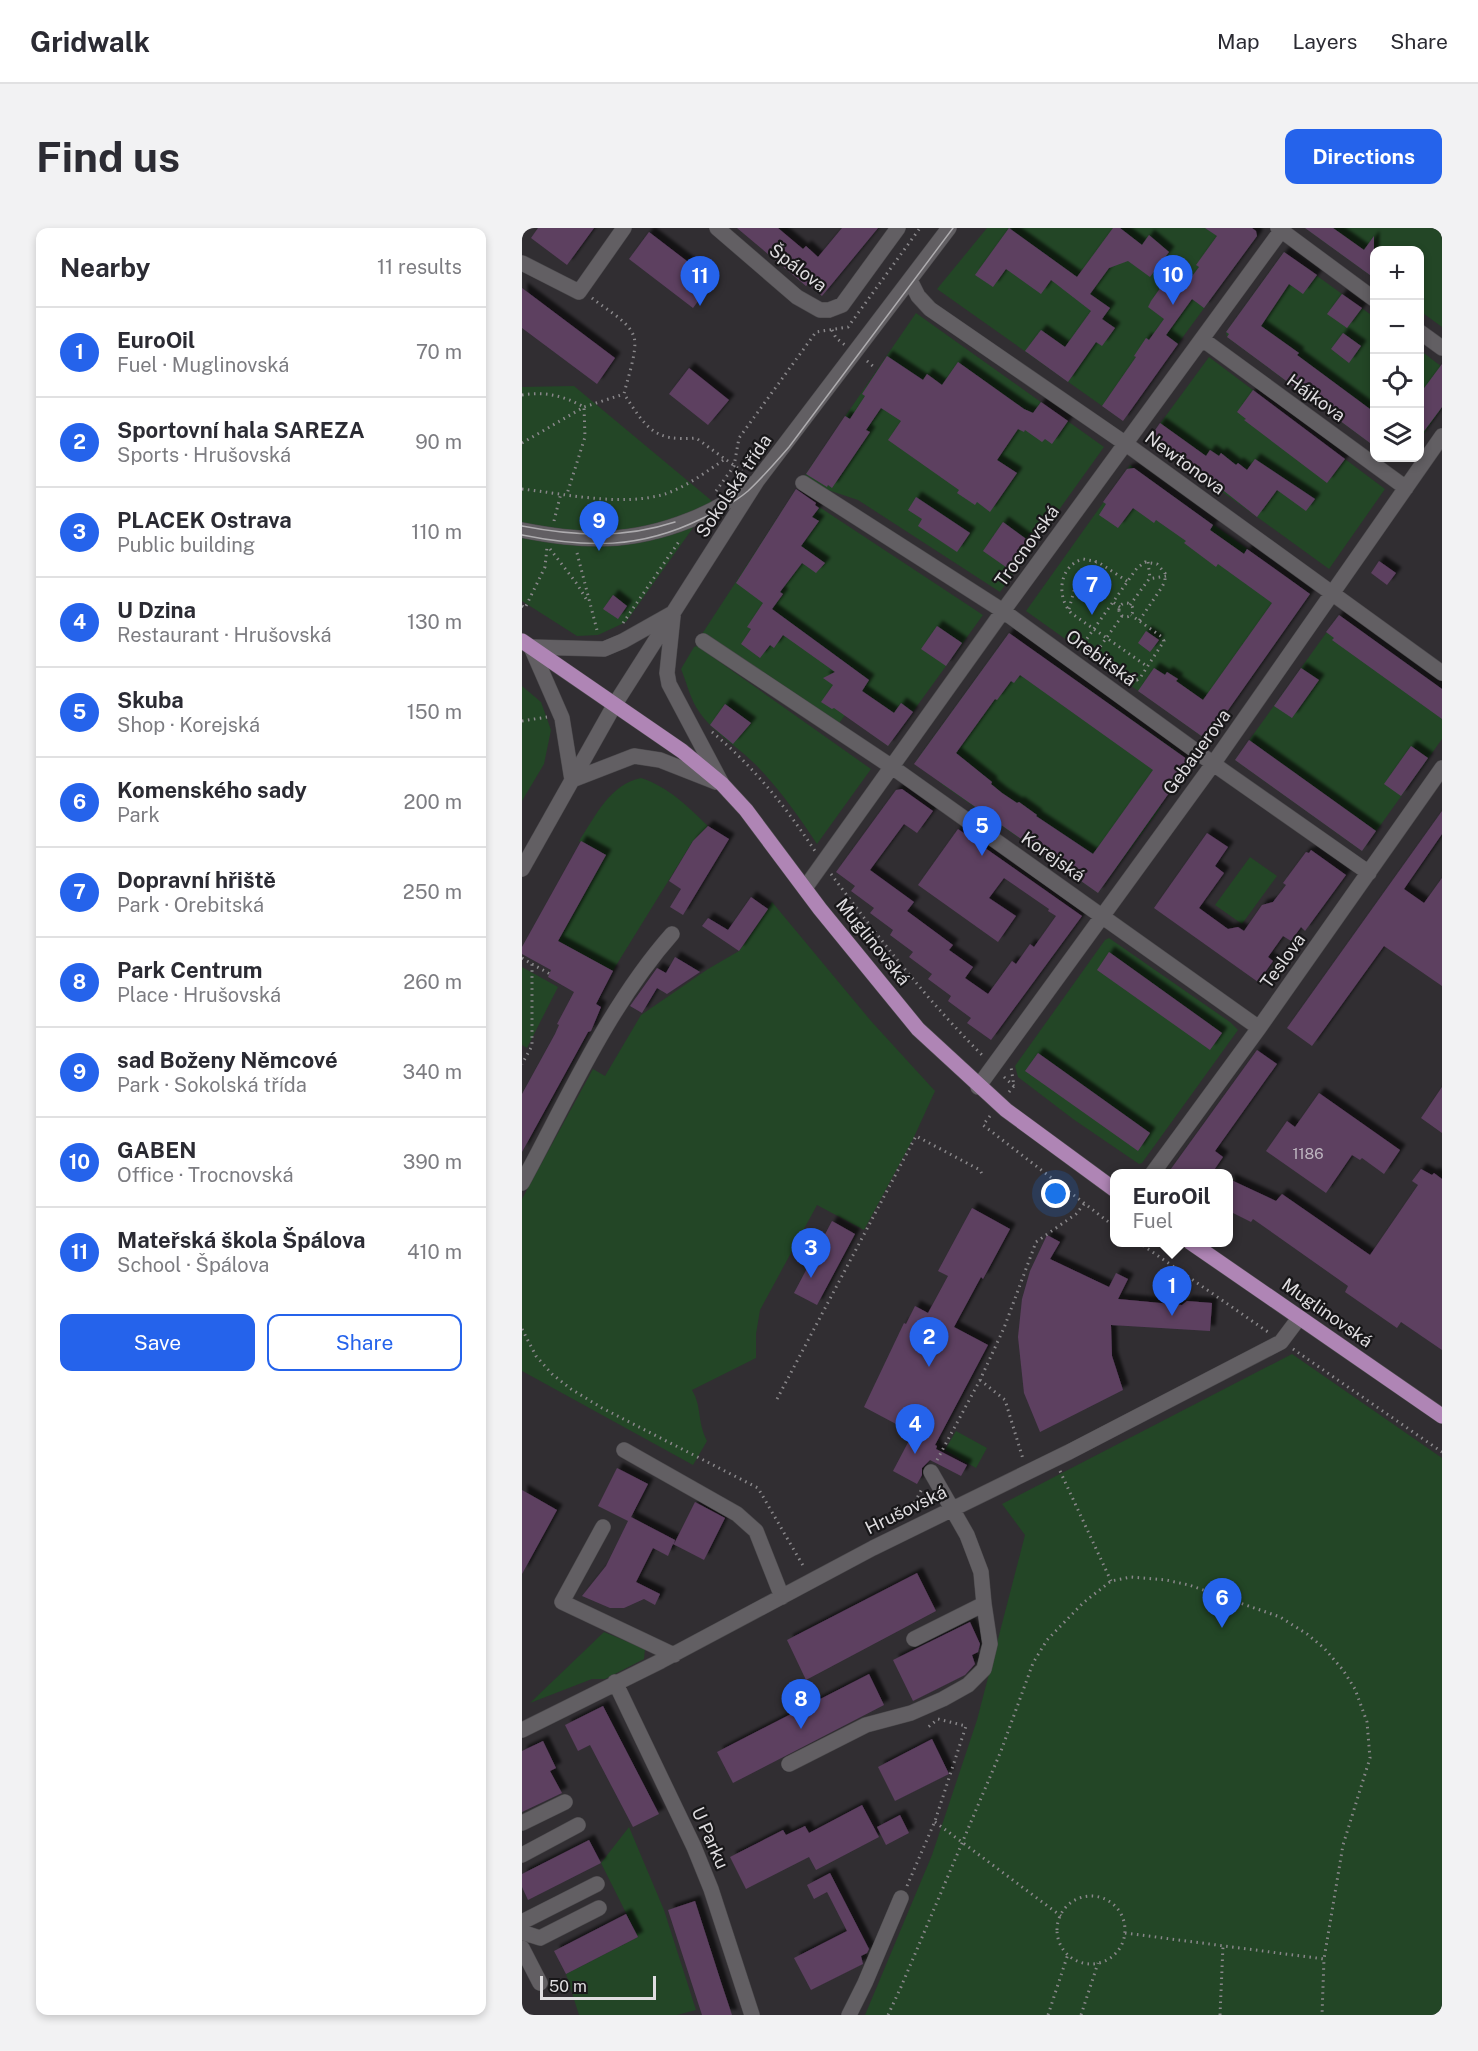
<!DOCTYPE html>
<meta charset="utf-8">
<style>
:root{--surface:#fff;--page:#f2f2f3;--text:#2b2b33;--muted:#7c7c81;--line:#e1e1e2;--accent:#2563eb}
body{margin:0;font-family:"Public Sans",sans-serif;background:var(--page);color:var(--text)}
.controls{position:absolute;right:18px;top:18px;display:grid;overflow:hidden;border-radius:12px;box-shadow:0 3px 9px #0003}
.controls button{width:54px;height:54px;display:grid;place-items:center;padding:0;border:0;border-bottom:2px solid var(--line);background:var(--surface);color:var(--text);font:30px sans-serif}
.scale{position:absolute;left:18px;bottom:15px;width:116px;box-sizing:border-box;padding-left:6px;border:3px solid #dfdde0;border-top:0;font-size:16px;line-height:21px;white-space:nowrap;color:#dfdde0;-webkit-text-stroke:4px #181719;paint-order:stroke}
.you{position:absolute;left:534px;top:966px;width:21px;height:21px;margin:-15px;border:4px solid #fff;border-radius:50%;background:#1a73e8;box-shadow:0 0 0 9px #1a73e833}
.badge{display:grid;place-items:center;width:39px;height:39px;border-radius:50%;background:var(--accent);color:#fff;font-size:20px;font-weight:700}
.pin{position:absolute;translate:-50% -50px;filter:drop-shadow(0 2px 3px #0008)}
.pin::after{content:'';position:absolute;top:32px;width:21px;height:18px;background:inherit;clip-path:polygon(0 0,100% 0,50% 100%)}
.popup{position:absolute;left:588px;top:941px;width:123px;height:78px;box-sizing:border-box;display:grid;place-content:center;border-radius:12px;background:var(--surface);filter:drop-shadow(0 2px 4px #0005);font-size:20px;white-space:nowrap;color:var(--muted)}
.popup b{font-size:22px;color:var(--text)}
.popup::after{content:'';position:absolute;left:50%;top:100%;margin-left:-12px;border:12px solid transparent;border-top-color:var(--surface)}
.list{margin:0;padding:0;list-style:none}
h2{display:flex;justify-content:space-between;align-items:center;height:78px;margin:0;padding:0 24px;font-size:26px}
h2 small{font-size:20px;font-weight:400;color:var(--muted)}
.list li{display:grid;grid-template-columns:39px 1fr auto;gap:18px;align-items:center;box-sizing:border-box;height:90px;padding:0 24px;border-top:2px solid var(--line)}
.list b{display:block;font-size:22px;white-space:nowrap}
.list p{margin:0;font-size:20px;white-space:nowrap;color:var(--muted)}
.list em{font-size:20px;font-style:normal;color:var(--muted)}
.actions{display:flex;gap:12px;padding:18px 24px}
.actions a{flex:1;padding:14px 0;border:2px solid var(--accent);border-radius:12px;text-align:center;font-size:21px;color:var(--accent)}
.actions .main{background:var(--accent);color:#fff}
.icon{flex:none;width:33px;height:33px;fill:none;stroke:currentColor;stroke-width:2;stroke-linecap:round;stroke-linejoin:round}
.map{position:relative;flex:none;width:920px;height:1787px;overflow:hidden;border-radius:12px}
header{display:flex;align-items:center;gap:36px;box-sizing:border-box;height:84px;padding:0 30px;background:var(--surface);border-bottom:2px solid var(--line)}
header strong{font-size:28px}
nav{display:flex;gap:33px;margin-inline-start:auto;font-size:21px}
.intro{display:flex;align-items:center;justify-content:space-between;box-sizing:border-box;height:144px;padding:0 36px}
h1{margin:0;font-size:42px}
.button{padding:15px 27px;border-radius:12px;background:var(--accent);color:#fff;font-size:21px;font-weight:700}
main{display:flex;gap:36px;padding:0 36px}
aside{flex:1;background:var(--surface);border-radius:12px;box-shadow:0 3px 9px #0003}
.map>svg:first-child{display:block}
.green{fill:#234626}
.building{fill:#5d3f61;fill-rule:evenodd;filter:url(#shadow)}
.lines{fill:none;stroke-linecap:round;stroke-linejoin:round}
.minor-casing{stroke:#4c4a4d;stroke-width:16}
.major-casing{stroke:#4c4a4d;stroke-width:16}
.path{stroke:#89878a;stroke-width:3;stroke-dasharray:1.5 4.5;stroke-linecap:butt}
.minor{stroke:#625f63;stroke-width:15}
.major{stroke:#af85b5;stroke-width:15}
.tram{stroke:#aeacaf;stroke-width:1.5}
.labels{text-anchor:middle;stroke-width:4.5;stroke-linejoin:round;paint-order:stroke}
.number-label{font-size:15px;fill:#beb6c0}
.street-label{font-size:18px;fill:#dfdde0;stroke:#181719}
</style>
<header>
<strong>Gridwalk</strong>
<nav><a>Map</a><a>Layers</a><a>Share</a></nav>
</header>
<div class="intro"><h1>Find us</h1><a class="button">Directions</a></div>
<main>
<aside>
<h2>Nearby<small>11 results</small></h2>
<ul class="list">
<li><span class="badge">1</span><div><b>EuroOil</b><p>Fuel · Muglinovská</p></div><em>70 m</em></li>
<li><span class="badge">2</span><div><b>Sportovní hala SAREZA</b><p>Sports · Hrušovská</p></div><em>90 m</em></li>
<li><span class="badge">3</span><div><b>PLACEK Ostrava</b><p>Public building</p></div><em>110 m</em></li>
<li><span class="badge">4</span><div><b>U Dzina</b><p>Restaurant · Hrušovská</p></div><em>130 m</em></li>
<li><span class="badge">5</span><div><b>Skuba</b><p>Shop · Korejská</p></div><em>150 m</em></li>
<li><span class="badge">6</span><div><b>Komenského sady</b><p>Park</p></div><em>200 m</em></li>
<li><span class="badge">7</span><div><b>Dopravní hřiště</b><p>Park · Orebitská</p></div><em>250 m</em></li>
<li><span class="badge">8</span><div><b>Park Centrum</b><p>Place · Hrušovská</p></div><em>260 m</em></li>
<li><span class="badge">9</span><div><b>sad Boženy Němcové</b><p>Park · Sokolská třída</p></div><em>340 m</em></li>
<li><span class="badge">10</span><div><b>GABEN</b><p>Office · Trocnovská</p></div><em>390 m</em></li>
<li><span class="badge">11</span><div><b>Mateřská škola Špálova</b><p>School · Špálova</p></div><em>410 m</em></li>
</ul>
<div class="actions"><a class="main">Save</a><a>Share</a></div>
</aside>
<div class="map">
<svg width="920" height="1787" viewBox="0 0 920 1787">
<defs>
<filter id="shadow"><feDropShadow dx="5.5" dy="-5.5" stdDeviation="1.5" flood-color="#0009"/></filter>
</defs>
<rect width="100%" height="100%" fill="#312e32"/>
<!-- green -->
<path class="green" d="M465,0H730L734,3L735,8L600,192L415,61Z
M783,0H920V99L898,83V22H852V50Z
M762,24L852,89V218L705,109L704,104Z
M394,85L582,219L478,364L336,272L303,261L283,247Z
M898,122L920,139V180L898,211Z
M687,129L863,261L807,341L630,213L629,208Z
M52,158L190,273L104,394L76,407L55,408L0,373V159Z
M608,237L788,366L685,512L504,383Z
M273,263L461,387L366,518L323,487L315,498L180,406Z
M817,387L920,461V511L840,623L713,532Z
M487,405L659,526L637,582L576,665L421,557L394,533Z
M175,418L349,541L295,616C277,589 259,563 236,539C216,518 189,504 174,479C167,466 164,453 159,441L172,419Z
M0,458L19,474L29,502L22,536L0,573Z
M119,550C147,559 166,579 186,598L171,613L90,744L35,713L81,627L57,613C73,589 88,556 119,550Z
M728,629L755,648L720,696L693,677Z
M250,674L349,793L413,863L392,909L342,1002L295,977L238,1082L234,1106V1130L170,1162C180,1179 175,1193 185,1213L171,1237L0,1143V971L71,841L83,848L119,787L186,741L217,723Z
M587,710L708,794L716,802L620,935L617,936L551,891L496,849L493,838L583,712Z
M0,739L36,759L5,820L0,817Z
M770,1126L920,1230V1787H343L410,1627L455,1492L503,1307L480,1276Z
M434,1203L465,1220L454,1240L423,1222Z
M82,1404L123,1421L122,1431L83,1451H70L8,1475Z
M107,1599L142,1682L174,1782L155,1787H57L44,1746L116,1709L79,1635Z"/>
<!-- building -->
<path class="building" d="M16,0H72L45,37L9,10Z
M215,0H256L281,21L284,18L296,29L320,0H356L300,68L286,56L284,58Z
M487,0L555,49L591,0H598L620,17L627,7L647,24L628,49L606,33L587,40L568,66L588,80L580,91L593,100L580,118L574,114L546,154L503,123L519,102L543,119L569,83L529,52L519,66L484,41L471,59L453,47Z
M683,0H730L734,3L735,8L682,80L670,71L644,107L656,116L601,193L580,178L614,129L612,128L624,110L627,112L642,91L626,79L629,73L644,52L659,63L677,39L674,37L695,8Z
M783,0H811L842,22L852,8V50Z
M127,4L191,53L171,80L107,31Z
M762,24L795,47L781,66L767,56L739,98L777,125L775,127L852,184V218L705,109L707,106L704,104Z
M0,60L93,130L75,156L0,100Z
M820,66L840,80L825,100L805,86Z
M821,105L839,118L827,135L809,121Z
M365,128L401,152L405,146L420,157L436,134L502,181L511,185L519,174L546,193L530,216L523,211L520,214L503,202L502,204L496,201L475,232L495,245L468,284L455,274L453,277L435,265L437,262L366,212L379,193L359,180L344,202L348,204L310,260L306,257L305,259L284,246L323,188L328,191L343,168L340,166Z
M920,136V179L897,210V167Z
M167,140L207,172L186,197L147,166Z
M731,162L823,231L805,255L722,192L724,191L715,184Z
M638,195L684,228L688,222L697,228L699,225L714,237L716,235L725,242L733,231L793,271L784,283L755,262L735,289L697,259L696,261L630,213L629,208Z
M612,240L691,297L688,302L722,326L725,321L788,366L685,512L616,463L632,440L643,447L645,444L656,451L654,453L681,472L750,375L696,336L694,339L662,315L664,313L634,292L632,295L611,280L596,300L577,287L584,276L581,274L605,241Z
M274,261L294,275L293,277L297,280L290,289L297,293L279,318L303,335L294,345L280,335L258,364L261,366L250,381L347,452L340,463L372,485L379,475L391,484L366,518L312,480L310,481L299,474L311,457L301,450L313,444L261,407L252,420L248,417L238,430L219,416L229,401L225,399L241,375L214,355Z
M394,269L448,305L435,324L396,298L400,291L386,282Z
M481,294L511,316L491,344L461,323Z
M857,333L874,345L865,357L849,345Z
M91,367L105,378L96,391L81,381Z
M817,387L920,461V491L810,412L812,410L804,404Z
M415,398L440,415L424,438L399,421Z
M624,403L637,412L628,424L616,415Z
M487,405L669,534L576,665L392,536ZM498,447L631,542L571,626L514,588L515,587L497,574L495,575L480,565L469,556L470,554L434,525L473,471L475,472L489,453L492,455Z
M779,440L797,452L770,490L752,478Z
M203,476L229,495L211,516L188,497Z
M727,512L854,603L840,623L713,532Z
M889,518L906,530L879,568L862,556Z
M380,561L411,583L395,605L382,596L348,642L392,674L385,683L431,717L427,722L451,739L443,750L466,766L490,733L494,736L508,716L512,719L534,688L526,683L527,681L482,650L467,670L494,688L476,714L396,657L436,601L560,688L469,812L445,795L449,790L426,773L429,768L406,751L410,746L387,729L391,724L368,707L371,702L348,685L352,680L329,663L333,658L314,644L374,562Z
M920,583V606L882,661L902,675L920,650V758L862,718L790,818L765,800Z
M186,598L207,611L161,687L148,679L159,661L147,653L171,613Z
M685,605L706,619L693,638L702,645L677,680L706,701L716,699L722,703L740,677L751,674L764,657L761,655L784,624L787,625L789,622L824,647L783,703L779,699L769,713L761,708L746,729L751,733L736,754L632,680Z
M59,613L84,627L36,713L91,743L74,776L79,779L69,803L66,804L0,924V866L33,806L37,797L35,796L52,764L26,749L29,742L0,726V719Z
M229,669L246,681L217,723L180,698L186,690L206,702Z
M587,724L700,805L688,822L575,742Z
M153,729L178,744L145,766L135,760L120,785L108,778L135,740L144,745Z
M735,822L755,836L693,923L701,929L690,945H646Z
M516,825L628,905L616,923L503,843Z
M920,859V905L899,890Z
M797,865L878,922L862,946L840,930L838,932L830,927L804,965L744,923L765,893L773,899Z
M899,941L910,947L912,945L920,951V1122L879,1094L875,1100L823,1064L826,1058L731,991L729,994L707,983V951L754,973L760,966L848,1027L896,957L890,953Z
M450,980L488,1001L461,1051L459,1049L432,1099L466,1117L413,1217L415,1218L414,1221L445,1237L439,1248L408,1232L400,1240V1247L395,1256L371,1243L391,1205L342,1179L382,1095L384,1096L393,1078L406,1085L426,1048L416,1043Z
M310,993L333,1006L295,1077L272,1065Z
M525,1007L538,1014L528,1031L587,1059L594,1045L606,1051L596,1071L660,1077L665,1073L690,1075L688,1103L589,1097L590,1128L601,1162L518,1204L502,1165L496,1109L500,1071L508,1043Z
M95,1240L126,1256L109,1289L153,1312L152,1316L173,1274L203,1290L182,1332L151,1316L146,1328L131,1320L114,1354L138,1366L133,1377L122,1371L102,1380H88L60,1368L84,1338L106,1293L76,1278Z
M0,1262L35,1282L0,1346Z
M395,1345L414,1383L284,1452L265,1412Z
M448,1394L458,1416L456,1424L450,1427L453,1436L443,1447L391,1473L371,1432Z
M347,1446L362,1477L211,1555L195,1524Z
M81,1478L137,1586L111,1599L68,1517L56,1523L43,1497Z
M410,1511L427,1546L373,1573L356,1539Z
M21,1513L34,1540L28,1543L40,1565L0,1584V1523Z
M340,1577L357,1609L294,1642L287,1629L224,1661L208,1629L261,1602L264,1607L283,1598L287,1605Z
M378,1587L387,1605L364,1617L355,1599Z
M67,1612L79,1635L6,1672L0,1659V1646Z
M308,1645L347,1721L345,1725L339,1728L341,1736L289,1762L272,1730L325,1703L305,1664L292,1671L285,1657Z
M173,1673L199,1754L210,1787H180L146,1682Z
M104,1686L116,1709L44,1746L32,1723Z"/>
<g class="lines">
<!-- minor casing -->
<g class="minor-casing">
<path id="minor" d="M195,0L275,69L298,82H307L320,77L376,0
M756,0L852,71
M0,35L57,64L102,0
M388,52L396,68L408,81L604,216L920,445
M898,104L920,120
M680,111L884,260
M281,255L481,383L700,542L847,645
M0,302C62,314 108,316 168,292C191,283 210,273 227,256
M151,388L145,445L147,456L200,556
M181,413L370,539L737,800
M50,552L40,490L9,419L82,421L101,413L149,386
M50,552L112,528L138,532L194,554
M0,641L93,476L235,253L427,0
M283,660L481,383L761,0
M456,859L691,536L920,208
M630,946L737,800L920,540
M0,955C45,872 87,777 150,706
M102,1222L215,1286L234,1303L260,1369
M81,1299L40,1374L152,1427
M392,1411L462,1376L459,1344L445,1307L409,1244
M93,1454L172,1619L189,1661L230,1787
M0,1502L139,1433L351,1320L547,1224L759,1114L777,1090
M267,1536L344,1497L389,1485L421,1471L446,1457L462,1441L468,1416L462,1376
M0,1595L43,1574
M0,1627L56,1597
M0,1694L75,1656
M0,1704L18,1710L77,1680
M0,1720L18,1755
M327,1787L343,1755L379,1670"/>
</g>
<!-- major casing -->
<g class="major-casing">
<path id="major" d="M0,413L160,523L200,556L224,582L298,681L396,801L484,882L593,962
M668,1014L920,1188"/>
</g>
<!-- path -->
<path class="path" d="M70,70C83,81 107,93 112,109C116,122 105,152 102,166C124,199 131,214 174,210L203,231
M310,102L314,110L323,117
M345,133L353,140
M0,167C23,163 42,168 62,179L63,209L45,266
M0,215L62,179L102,166
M0,261C44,266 100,279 143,266C164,259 184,244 203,231L220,243
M194,263L212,238L217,210L294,104L326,99L398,0
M32,293L39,265
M28,321L55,356L66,374
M55,325L76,406
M626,334L628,350
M605,353L576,334L561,331C537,338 534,368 549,385L626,439
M597 382a7 7 0 1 1 14 0a7 7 0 1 1-14 0Z
M608,377L627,351L644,348
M0,378L3,380L23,339L25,319
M598,379L591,374L615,340L623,334L635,336L643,345V353L640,359L617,393
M547,381L552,363L574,334
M600,388L573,426L608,450L615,452L618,450L642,413L640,409L609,387
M101,395L158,312
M572,425L565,419L564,412L591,374
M0,493L25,489
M190,504C231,538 264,579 293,623
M309,646C356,709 405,772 460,827
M0,730L10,736V818L0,836
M10,736L28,746
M482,849L492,858
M487,864L492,858L489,839
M468,888L461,897L593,999
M616,1014L746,1104
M0,1101L14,1128L30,1146L49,1161L80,1180L236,1260L283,1341
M771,1121L920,1224
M458,1152L483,1172L501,1231
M255,1171L394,908L458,942L460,946
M415,1232L458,1152L482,1100L514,1014L554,986L562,976
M538,1243L589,1353
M387,1285L401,1259
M413,1594L539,1688
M385,1658L413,1593L444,1498L416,1491L405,1500
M535 1702a34 34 0 1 1 68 0a34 34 0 1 1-68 0Z
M603,1705L802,1731L800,1787
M366,1787L379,1759L479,1523L511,1435L525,1412L561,1375L589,1353L609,1349L644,1352L667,1357L758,1389L785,1406L802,1420L821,1442L833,1461L845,1494L848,1530L821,1617L802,1731
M526,1787L546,1726
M559,1787L576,1735
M698,1787L701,1718"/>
<!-- minor -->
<use href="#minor" class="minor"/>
<!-- major -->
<use href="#major" class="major"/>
<!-- tram -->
<path class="tram" d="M0,298C52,308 101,311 153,294
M0,307C65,320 118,321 179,291C196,283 212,275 226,263C241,249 254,234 267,219L431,0"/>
</g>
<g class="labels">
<!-- number labels -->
<g class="number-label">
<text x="786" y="931">1186</text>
</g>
<!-- street labels -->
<g class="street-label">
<text transform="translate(276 40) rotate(37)" y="6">Špálova</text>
<text transform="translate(794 170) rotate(36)" y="6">Hájkova</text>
<text transform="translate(663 235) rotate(36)" y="6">Newtonova</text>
<text transform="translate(212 258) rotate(-56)" y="6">Sokolská třída</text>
<text transform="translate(505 318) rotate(-54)" y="6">Trocnovská</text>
<text transform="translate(579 430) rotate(36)" y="6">Orebitská</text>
<text transform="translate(675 524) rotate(-54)" y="6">Gebauerova</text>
<text transform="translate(531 629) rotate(35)" y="6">Korejská</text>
<text transform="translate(351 714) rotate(51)" y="6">Muglinovská</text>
<text transform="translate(761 733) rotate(-54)" y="6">Teslova</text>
<text transform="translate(805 1085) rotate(35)" y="6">Muglinovská</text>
<text transform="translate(384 1282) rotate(-26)" y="6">Hrušovská</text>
<text transform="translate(188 1610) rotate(66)" y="6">U Parku</text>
</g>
</g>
</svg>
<div class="controls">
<button>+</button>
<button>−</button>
<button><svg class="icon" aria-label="locate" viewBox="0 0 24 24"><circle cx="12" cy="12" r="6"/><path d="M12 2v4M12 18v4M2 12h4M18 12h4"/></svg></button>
<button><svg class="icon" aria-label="layers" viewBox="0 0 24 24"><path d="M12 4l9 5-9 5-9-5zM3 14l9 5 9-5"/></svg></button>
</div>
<div class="scale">50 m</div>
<div class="you"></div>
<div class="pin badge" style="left:650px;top:1088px">1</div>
<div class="popup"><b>EuroOil</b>Fuel</div>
<div class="pin badge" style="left:407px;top:1139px">2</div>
<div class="pin badge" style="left:289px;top:1050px">3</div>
<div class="pin badge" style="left:393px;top:1226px">4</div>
<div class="pin badge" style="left:460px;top:628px">5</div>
<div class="pin badge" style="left:700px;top:1400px">6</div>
<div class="pin badge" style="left:570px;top:387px">7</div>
<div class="pin badge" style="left:279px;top:1501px">8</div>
<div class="pin badge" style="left:77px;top:323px">9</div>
<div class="pin badge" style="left:651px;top:77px">10</div>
<div class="pin badge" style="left:178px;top:78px">11</div>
</div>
</main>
